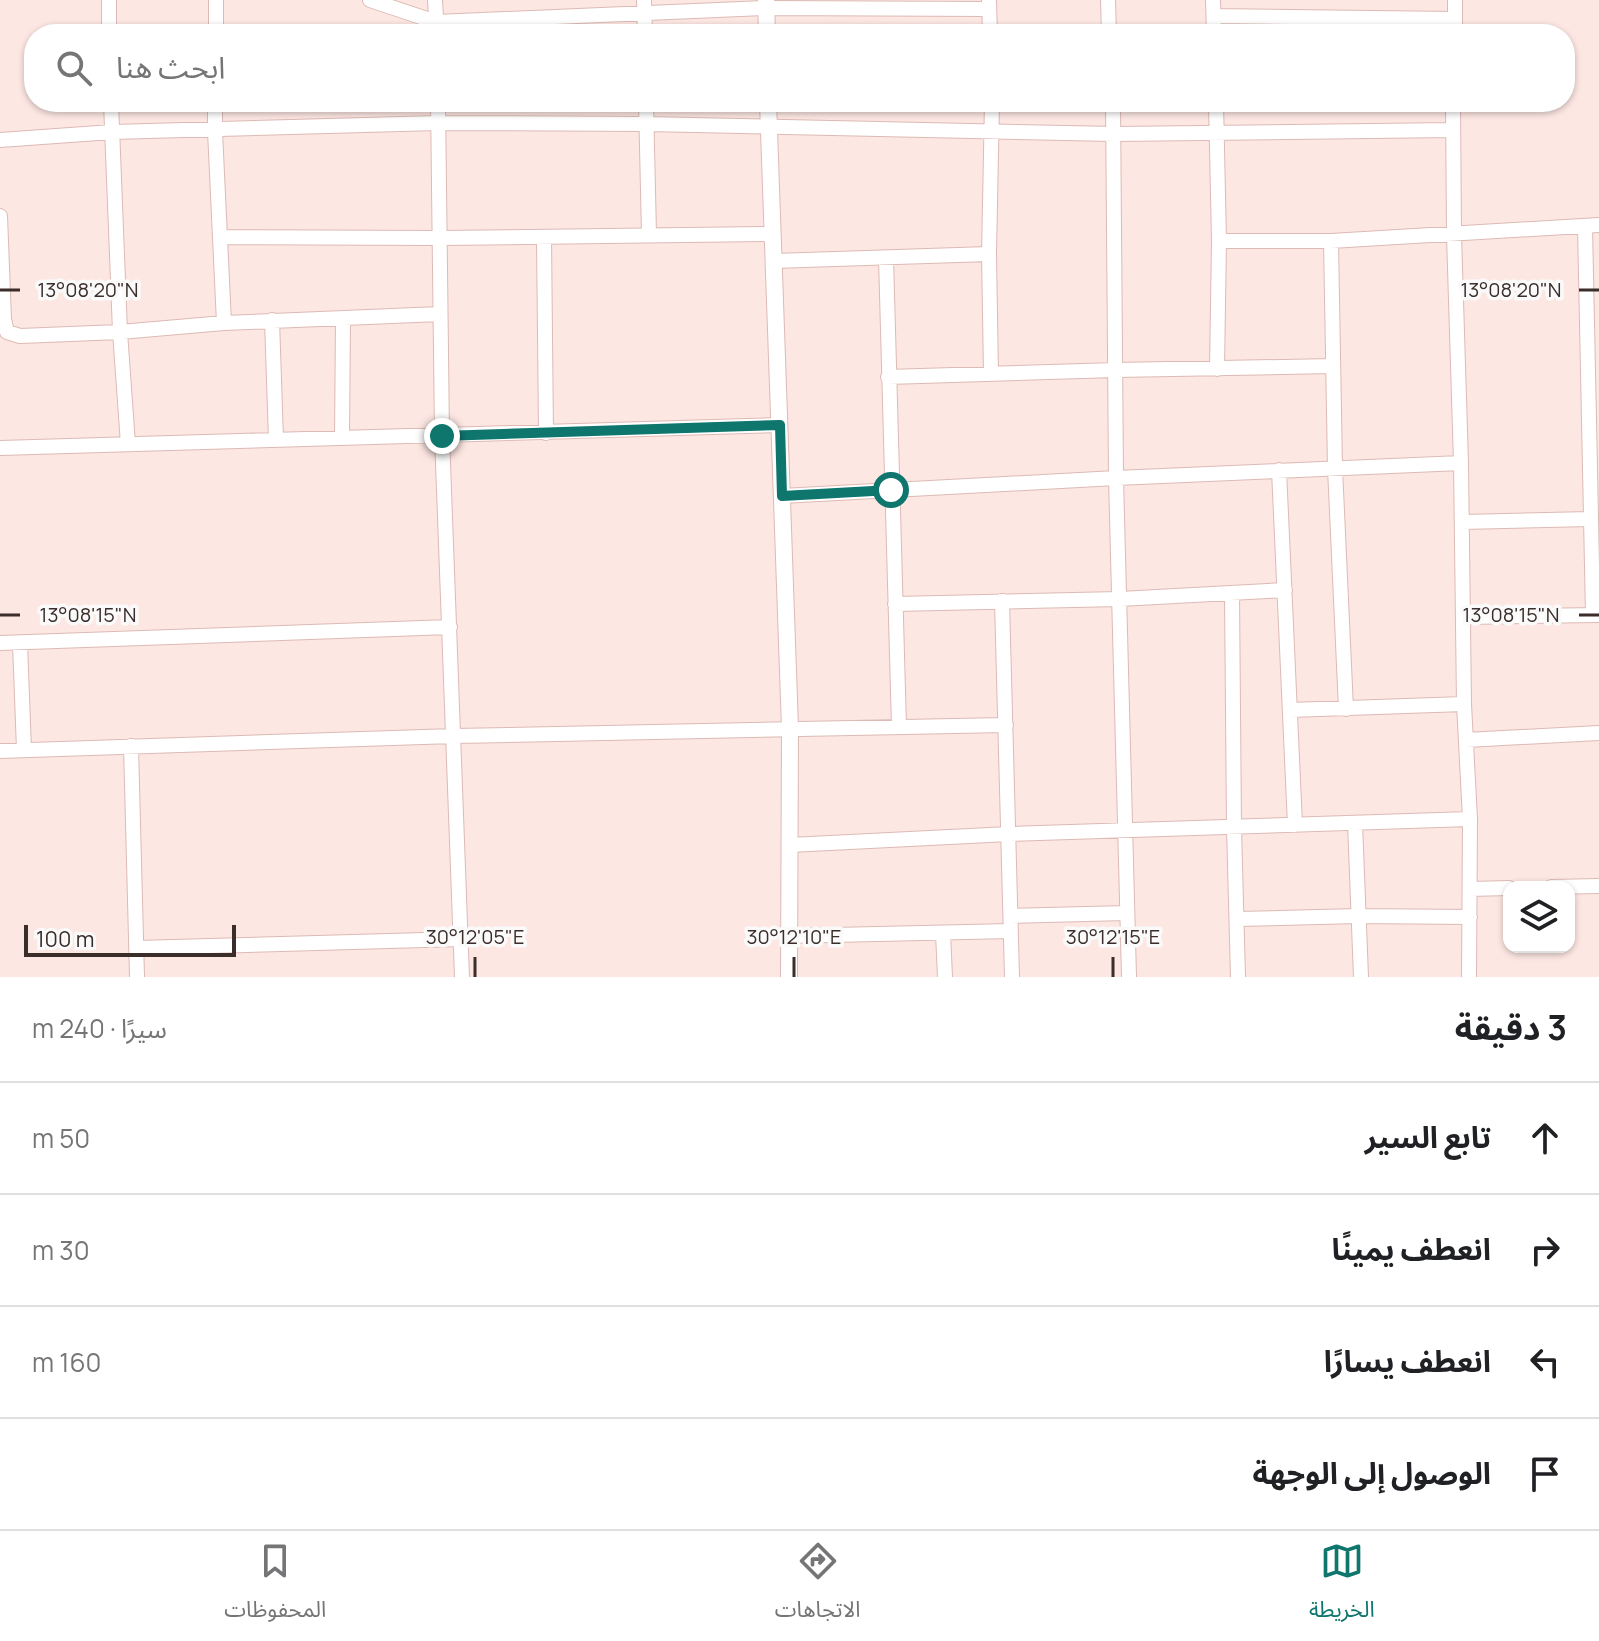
<!DOCTYPE html>
<html lang="ar">
<meta charset="utf-8">
<style>
:root{--surface:#fff;--page:#f2f2f2;--text:#202124;--muted:#757577;--line:#e0e0e0;--accent:#0f766e}
body{margin:0;font-family:Manrope,"Noto Sans Arabic",sans-serif;background:var(--page);color:var(--text);direction:rtl}
.controls{position:absolute;right:24px;bottom:24px;display:grid;overflow:hidden;border-radius:16px;box-shadow:0 2px 6px #0004}
.controls button{width:72px;height:72px;display:grid;place-items:center;padding:0;border:0;border-bottom:2px solid var(--line);background:var(--surface);color:var(--text);font:40px sans-serif}
.scale{position:absolute;left:24px;bottom:20px;width:212px;box-sizing:border-box;padding-left:8px;border:4px solid #3a2d2a;border-top:0;font-size:22px;line-height:28px;white-space:nowrap;color:#3a2d2a;-webkit-text-stroke:6px #fafafa;paint-order:stroke}
.stop{position:absolute;width:24px;height:24px;margin:-18px;border:6px solid #0f766e;border-radius:50%;background:#fff}
.stop.end{background:#0f766e;border-color:#fff;box-shadow:0 2px 8px #0008}
.list{margin:0;padding:0;list-style:none}
h2{display:flex;justify-content:space-between;align-items:center;height:104px;margin:0;padding:0 32px;font-size:34px}
h2 small{font-size:26px;font-weight:400;color:var(--muted)}
.list li{display:grid;grid-template-columns:52px 1fr auto;gap:24px;align-items:center;box-sizing:border-box;height:112px;padding:0 32px;border-top:2px solid var(--line)}
.list b{display:block;font-size:30px;white-space:nowrap}
.list em{font-size:26px;font-style:normal;color:var(--muted)}
.icon{flex:none;width:44px;height:44px;fill:none;stroke:currentColor;stroke-width:2;stroke-linecap:round;stroke-linejoin:round}
.map{position:relative;flex:none;width:1599px;height:977px;overflow:hidden;direction:ltr}
.search{position:absolute;background:var(--surface);box-shadow:0 2px 6px #0004;left:24px;right:24px;top:24px;height:88px;display:flex;align-items:center;gap:20px;box-sizing:border-box;padding:0 28px;border-radius:32px;color:var(--muted);font-size:30px}
.sheet{height:552px;background:var(--surface)}
nav{display:flex;justify-content:space-around;align-items:center;box-sizing:border-box;height:112px;border-top:2px solid var(--line);background:var(--surface);font-size:22px;color:var(--muted)}
nav a{display:grid;justify-items:center;gap:4px}
nav .on{color:var(--accent)}
.map>svg:first-child{display:block}
.lines{fill:none;stroke-linecap:round;stroke-linejoin:round}
.minor-casing{stroke:#ddbab4;stroke-width:16}
.tertiary-casing{stroke:#ddbab4;stroke-width:18}
.minor{stroke:#fff;stroke-width:14}
.tertiary{stroke:#fff;stroke-width:16}
.route{stroke:#0f766e;stroke-width:10}
.ticks{fill:none;stroke:#3a2d2a;stroke-width:3}
.ticks-label{font-size:20px;text-anchor:middle;fill:#3a2d2a;stroke:#fafafa;stroke-width:7;stroke-linejoin:round;paint-order:stroke}
</style>
<div class="map">
<svg width="1599" height="977" viewBox="0 0 1599 977">
<rect width="100%" height="100%" fill="#fde7e3"/>
<g class="lines">
<!-- minor casing -->
<g class="minor-casing">
<path id="minor" d="M109,0V34
M370,0L436,22L766,8L989,9
M435,0L437,34
M644,0L645,34
M989,0L990,34
M1108,0L1109,34
M1213,0L1214,34
M1455,0V34
M1214,16L1455,19
M216,34V0
M111,102L120,332L128,444
M215,102V131L224,323
M438,102L442,436L462,977
M646,102L649,235
M1113,102L1116,478L1129,977
M1216,102L1219,241L1217,369
M1453,102L1454,235L1461,463L1464,704L1470,819L1469,977
M0,140L112,132L439,123L647,124L1114,134L1452,130
M0,216L4,319L7,332L20,336L120,332L224,323L440,314
M1585,226L1593,615
M220,237L439,238L773,234
M544,237L546,433
M1219,241H1331L1599,225
M1331,241L1335,468L1346,709
M886,258L899,727
M774,261L989,254
M272,320L276,440
M991,374L989,254L992,102
M888,377L1116,370L1333,366
M342,438L343,319
M0,448L780,425
M1279,470L1295,825
M782,496L1116,478L1461,463
M1462,522L1591,519
M1232,593L1234,827L1238,977
M1002,601L1012,977
M895,604L1120,599L1285,590
M1463,617L1599,615
M0,643L450,627
M20,643L24,750
M1290,710L1464,704
M1466,740L1599,733
M131,746L137,977
M0,751L454,736L1006,725
M1355,823L1361,977
M790,845L1009,834L1470,819
M1551,887L1599,886
M1470,889L1509,888
M1011,916L1127,913
M1237,919L1358,916L1470,917
M943,933L945,977
M789,936L1011,931
M136,948L461,939"/>
</g>
<!-- tertiary casing -->
<g class="tertiary-casing">
<path id="tertiary" d="M766,0L767,34
M768,102L790,728L789,977"/>
</g>
<!-- minor -->
<use href="#minor" class="minor"/>
<!-- tertiary -->
<use href="#tertiary" class="tertiary"/>
</g>
<g class="lines">
<!-- route -->
<path class="route" d="M442,436L780,425L782,496L891,490"/>
</g>
<!-- ticks -->
<path class="ticks" d="M0,290H20M1579,290H1599M0,615H20M1579,615H1599M475,957V977M794,957V977M1113,957V977"/>
<g class="ticks-label">
<text x="88" y="297">13°08'20"N</text>
<text x="1511" y="297">13°08'20"N</text>
<text x="88" y="622">13°08'15"N</text>
<text x="1511" y="622">13°08'15"N</text>
<text x="475" y="944">30°12'05"E</text>
<text x="794" y="944">30°12'10"E</text>
<text x="1113" y="944">30°12'15"E</text>
</g>
</svg>
<div class="controls">
<button><svg class="icon" aria-label="layers" viewBox="0 0 24 24"><path d="M12 4l9 5-9 5-9-5zM3 14l9 5 9-5"/></svg></button>
</div>
<div class="scale">100 m</div>
<div class="stop" style="left:891px;top:490px"></div>
<div class="stop end" style="left:442px;top:436px"></div>
<div class="search"><svg class="icon" aria-label="search" viewBox="0 0 24 24"><circle cx="10" cy="10" r="6"/><path d="M15 15l6 6"/></svg>ابحث هنا</div>
</div>
<section class="sheet">
<h2>3 دقيقة<small>سيرًا · 240 m</small></h2>
<ul class="list">
<li><svg class="icon" aria-label="ahead" viewBox="0 0 24 24"><path d="M12 20V5M6 11l6-6 6 6"/></svg><div><b>تابع السير</b></div><em>50 m</em></li>
<li><svg class="icon" aria-label="right" viewBox="0 0 24 24"><path d="M7 20v-9h11M14 6l5 5-5 5"/></svg><div><b>انعطف يمينًا</b></div><em>30 m</em></li>
<li><svg class="icon" aria-label="left" viewBox="0 0 24 24"><path d="M17 20v-9H6M10 6l-5 5 5 5"/></svg><div><b>انعطف يسارًا</b></div><em>160 m</em></li>
<li><svg class="icon" aria-label="arrive" viewBox="0 0 24 24"><path d="M6 21V4h12l-3 4 3 4H6"/></svg><div><b>الوصول إلى الوجهة</b></div></li>
</ul>
</section>
<nav>
<a class="on"><svg class="icon" aria-label="map" viewBox="0 0 24 24"><path d="M3 6l6-2 6 2 6-2v14l-6 2-6-2-6 2zM9 4v14M15 6v14"/></svg>الخريطة</a>
<a><svg class="icon" aria-label="directions" viewBox="0 0 24 24"><path d="M12 3l9 9-9 9-9-9zM9 14v-3h6M13 9l2 2-2 2"/></svg>الاتجاهات</a>
<a><svg class="icon" aria-label="saved" viewBox="0 0 24 24"><path d="M7 4h10v16l-5-4-5 4z"/></svg>المحفوظات</a>
</nav>
